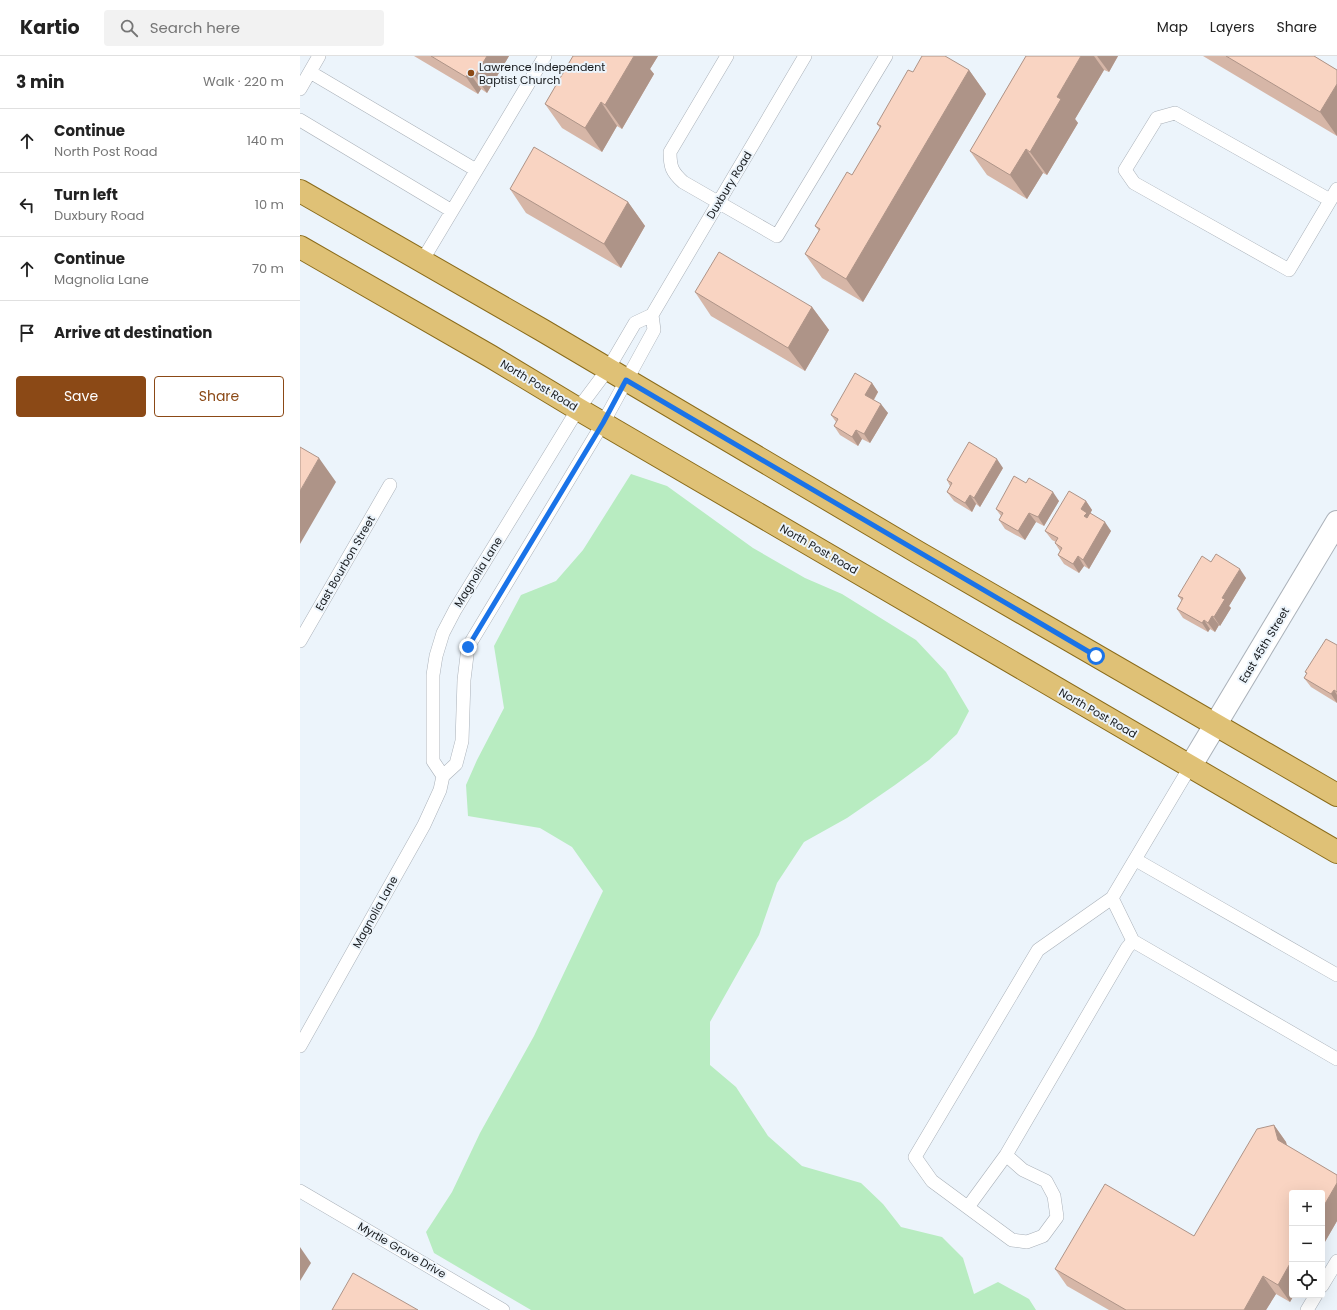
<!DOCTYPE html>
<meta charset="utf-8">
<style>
:root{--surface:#fff;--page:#f2f2f2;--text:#222;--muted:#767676;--line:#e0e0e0;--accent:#8b4916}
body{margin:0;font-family:Poppins,sans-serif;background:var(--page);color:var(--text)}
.controls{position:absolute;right:12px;bottom:12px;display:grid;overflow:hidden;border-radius:4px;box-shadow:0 4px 16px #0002}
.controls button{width:36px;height:36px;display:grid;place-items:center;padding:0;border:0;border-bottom:1px solid var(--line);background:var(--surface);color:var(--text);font:20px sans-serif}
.stop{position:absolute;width:12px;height:12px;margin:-9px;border:3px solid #1a73e8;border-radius:50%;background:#fff}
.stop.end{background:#1a73e8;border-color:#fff;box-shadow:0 1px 4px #0008}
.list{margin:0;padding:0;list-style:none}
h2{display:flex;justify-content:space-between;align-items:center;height:52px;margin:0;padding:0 16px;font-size:17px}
h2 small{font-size:13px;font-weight:400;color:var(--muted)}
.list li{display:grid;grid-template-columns:26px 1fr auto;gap:12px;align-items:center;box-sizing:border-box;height:64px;padding:0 16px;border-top:1px solid var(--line)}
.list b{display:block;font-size:15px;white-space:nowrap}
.list p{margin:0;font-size:13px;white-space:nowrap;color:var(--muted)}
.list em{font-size:13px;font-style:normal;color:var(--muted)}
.actions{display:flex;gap:8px;padding:12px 16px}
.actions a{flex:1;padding:9px 0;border:1px solid var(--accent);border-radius:4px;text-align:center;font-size:14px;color:var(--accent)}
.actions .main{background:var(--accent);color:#fff}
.icon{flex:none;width:22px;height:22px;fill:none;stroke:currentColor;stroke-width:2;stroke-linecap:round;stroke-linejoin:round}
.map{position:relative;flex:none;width:1037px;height:1254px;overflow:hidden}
header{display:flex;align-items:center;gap:24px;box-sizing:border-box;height:56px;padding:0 20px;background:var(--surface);border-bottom:1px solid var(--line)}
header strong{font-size:19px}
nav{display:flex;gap:22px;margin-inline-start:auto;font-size:14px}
.search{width:280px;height:36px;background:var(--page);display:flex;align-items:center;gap:10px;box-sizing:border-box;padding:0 14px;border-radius:4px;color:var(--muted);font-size:15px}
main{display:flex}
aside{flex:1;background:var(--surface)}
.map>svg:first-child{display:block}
.green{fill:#b8ecc1}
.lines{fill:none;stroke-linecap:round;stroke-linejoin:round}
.lane-casing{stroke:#aab1b9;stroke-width:14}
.street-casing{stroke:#aab1b9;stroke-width:24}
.primary-casing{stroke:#8a6b1a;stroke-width:24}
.lane{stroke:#fff;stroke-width:13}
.street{stroke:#fff;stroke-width:22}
.primary{stroke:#dfc176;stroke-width:22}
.wall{fill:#d6b6a7}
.shaded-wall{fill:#ae9488}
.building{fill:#f9d4c2;stroke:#ae9488}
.route{stroke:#1a73e8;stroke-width:5}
.poi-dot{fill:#8b4916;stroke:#ecf4fb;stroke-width:1.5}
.labels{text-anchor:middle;stroke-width:4;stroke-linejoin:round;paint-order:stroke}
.poi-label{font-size:11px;fill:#15181b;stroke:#ecf4fb;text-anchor:start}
.street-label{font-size:11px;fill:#15181b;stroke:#ecf4fb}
</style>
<header>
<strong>Kartio</strong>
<div class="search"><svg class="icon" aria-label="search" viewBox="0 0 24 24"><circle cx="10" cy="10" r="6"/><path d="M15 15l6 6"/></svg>Search here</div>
<nav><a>Map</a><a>Layers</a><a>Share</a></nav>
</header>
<main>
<aside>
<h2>3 min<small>Walk · 220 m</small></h2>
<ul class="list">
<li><svg class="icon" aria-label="ahead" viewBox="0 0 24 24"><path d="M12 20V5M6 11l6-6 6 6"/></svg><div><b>Continue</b><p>North Post Road</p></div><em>140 m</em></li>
<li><svg class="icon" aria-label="left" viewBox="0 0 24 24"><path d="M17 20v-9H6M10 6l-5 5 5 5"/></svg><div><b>Turn left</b><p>Duxbury Road</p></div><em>10 m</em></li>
<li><svg class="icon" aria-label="ahead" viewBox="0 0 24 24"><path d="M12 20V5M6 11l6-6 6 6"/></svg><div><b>Continue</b><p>Magnolia Lane</p></div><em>70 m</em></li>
<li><svg class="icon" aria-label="arrive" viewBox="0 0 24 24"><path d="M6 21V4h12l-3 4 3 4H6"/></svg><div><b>Arrive at destination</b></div></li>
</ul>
<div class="actions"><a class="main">Save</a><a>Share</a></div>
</aside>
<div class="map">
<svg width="1037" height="1254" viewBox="0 0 1037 1254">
<rect width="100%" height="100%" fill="#ecf4fb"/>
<!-- green -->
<path class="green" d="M331,418L367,430L453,492L505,522L542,538L616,584L646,616L669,655L657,678L629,704L595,729L547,762L504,786L477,827L459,879L410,966V1009L436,1031L468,1080L502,1110L561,1127L583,1148L601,1171L642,1181L663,1202L674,1238L698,1226L729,1243L736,1254H231L134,1197L126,1176L152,1136L180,1077L234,980L303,835L272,791L240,772L168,760L166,729L177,704L204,652L194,590L221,539L256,525L283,494Z"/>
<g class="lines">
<!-- lane casing -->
<g class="lane-casing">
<path id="lane" d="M427,0L370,96C370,111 372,116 383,126L477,180L586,0
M10,16L176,114
M0,33L19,0
M0,64L152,155L122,205
M1030,144L875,57L857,62L825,114L834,127L989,214L1037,133
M152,155L245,0
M0,585L90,429
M143,720L133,705V619L136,600L143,577L155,554L278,353L308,313L335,267L352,259L505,0
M836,804L1037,919
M812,842L833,885L1037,1003
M833,885L827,892L706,1099L723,1114L746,1125L754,1140L757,1161L743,1180L727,1186L712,1184L632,1125L615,1101L738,894L812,842L890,711
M0,990L124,769L140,734L143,720L156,708L162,685L164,624L168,591L303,367L354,274L352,259
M0,1135L203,1254
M668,1151L706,1099
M1022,1230L1037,1205
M1007,1254L1016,1239"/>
</g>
<!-- street casing -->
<g class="street-casing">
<path id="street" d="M890,711L1037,466"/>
</g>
<!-- primary casing -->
<g class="primary-casing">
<path id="primary" d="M0,135L242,274L619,497L1037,739
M0,191L190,300L278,353L1037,796"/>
</g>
<!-- lane -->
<use href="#lane" class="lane"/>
<!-- street -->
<use href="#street" class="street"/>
<!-- primary -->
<use href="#primary" class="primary"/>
</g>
<!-- wall -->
<path class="wall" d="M114,0H209L187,37L181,33L178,38Z
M273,0H358L350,13L354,18L322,73L317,70L302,96L262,72L245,48Z
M726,0H818L809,16L804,14L775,63L778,67L747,119L743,117L727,143L687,119L670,95Z
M903,0H1014L1037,14V80Z
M669,14L686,38L563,246L522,222L505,198L519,175L515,170L552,119L580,72L577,68L613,16Z
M210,133L328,146L345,170L321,212L226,157Z
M395,236L512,251L529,274L505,315L411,260Z
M572,327L578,336L574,344L588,357L570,387L562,383L558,390L540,379L534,370L536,366L531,359Z
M703,412L680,451L676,448L672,456L654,445L647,436L650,430L647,424Z
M726,427L759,445L744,470L736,466L725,484L705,473L699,464L701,460L696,453Z
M786,445L792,454L790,457L811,475L789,513L784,510L779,517L764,508L758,499L760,495L755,487L756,486L752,484L745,475Z
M911,506L946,522L929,550L931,552L920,570L919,569L915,576L910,573L908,576L883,562L877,553L882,545L878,540Z
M1037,589V647L1011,631L1004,622L1007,618L1005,616Z
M974,1069L986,1086L987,1090L1037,1119V1165L1022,1191L992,1239H994L990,1246L976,1238L966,1254H809L767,1230L755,1213L894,1180Z"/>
<!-- shaded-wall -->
<path class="shaded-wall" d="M187,0H209L187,37L175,20Z
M334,0H358L350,13L354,18L322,73L305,49Z
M781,0H794L804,14L775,63L778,67L747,119L730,96L757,41Z
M797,0H818L809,16Z
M669,14L686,38L563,246L546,223Z
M169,16L181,33L178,38L166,21Z
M1037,28V80L1020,56Z
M301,46L317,70L302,96L285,72Z
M726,93L743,117L727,143L710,119Z
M328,146L345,170L321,212L304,188Z
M512,251L529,274L505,315L488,292Z
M572,327L578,336L571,348L565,339Z
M581,348L588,357L570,387L564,378Z
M556,374L562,383L558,390L552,381Z
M19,402L36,426L0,488V435Z
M697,403L703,412L680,451L674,442Z
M753,436L759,445L744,470L738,461Z
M670,439L676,448L672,456L665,447Z
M786,445L792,454L789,460L793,466L784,460L781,453Z
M729,457L736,466L725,484L718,475Z
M805,466L811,475L789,513L783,504Z
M778,500L784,510L779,517L773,508Z
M940,513L946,522L929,550L931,552L920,570L914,561L922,542Z
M912,560L919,569L915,576L908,567Z
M904,564L910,573L908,576L902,567Z
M1034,634L1037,639V647L1031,638Z
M974,1069L986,1086L990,1102L978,1084Z
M1037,1127V1165L1022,1191V1153Z
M0,1191L11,1207L0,1225Z
M992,1204V1239H994L990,1246L978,1229Z
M963,1220L976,1238L966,1254H944Z"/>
<!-- building -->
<path class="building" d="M131,0H187L175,20L169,16L166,21Z
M273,0H334L305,49L301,46L285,72L245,48Z
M622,0H645L669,14L546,223L505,198L520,173L515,170L547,116L552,119L581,70L577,68L608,14L613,16Z
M726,0H781L757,41L761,43L730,96L726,93L710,119L670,95Z
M926,0H1014L1037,14V28L1020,56Z
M234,91L328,146L304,188L210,133Z
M419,196L512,251L488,292L395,236Z
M555,317L572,327L565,339L581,348L564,378L556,374L552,381L534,370L538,363L531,359Z
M669,386L697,403L674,442L670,439L665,447L647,436L652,427L647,424Z
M0,391L19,402L0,435Z
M714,420L726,427L729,422L753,436L738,461L729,457L718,475L699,464L703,457L696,453Z
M769,435L786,445L781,453L787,457L784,460L787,462L790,457L805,466L783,504L778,500L773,508L758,499L762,492L755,487L758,482L745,475Z
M916,498L940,513L922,542L925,543L914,561L912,560L908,567L904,564L902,567L877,553L883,542L878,540L902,500L911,506Z
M1026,583L1037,589V636L1034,634L1031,638L1004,622L1007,617L1005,616Z
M974,1069L978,1084L1037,1119V1127L1022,1153V1137H992V1204L978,1229L963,1220L944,1254H826L755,1213L805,1128L894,1180L957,1073Z
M53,1217L118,1254H32Z"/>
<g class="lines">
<!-- route -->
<path class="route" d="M168,591L303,367L326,324L796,600"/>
</g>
<!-- markers -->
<circle class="poi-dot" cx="171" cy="17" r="4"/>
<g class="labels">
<!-- poi labels -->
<g class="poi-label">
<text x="179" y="15">Lawrence Independent<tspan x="179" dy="13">Baptist Church</tspan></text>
</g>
<!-- street labels -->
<g class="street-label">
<text transform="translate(429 129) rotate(-59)" y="4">Duxbury Road</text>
<text transform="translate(239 329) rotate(31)" y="4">North Post Road</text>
<text transform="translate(519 493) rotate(30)" y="4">North Post Road</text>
<text transform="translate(45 507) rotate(-60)" y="4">East Bourbon Street</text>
<text transform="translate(178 516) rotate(-58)" y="4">Magnolia Lane</text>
<text transform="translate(964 589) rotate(-59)" y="4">East 45th Street</text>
<text transform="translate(798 657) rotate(30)" y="4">North Post Road</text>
<text transform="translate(75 856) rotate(-61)" y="4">Magnolia Lane</text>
<text transform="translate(102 1194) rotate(30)" y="4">Myrtle Grove Drive</text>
</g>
</g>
</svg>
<div class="controls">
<button>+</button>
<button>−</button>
<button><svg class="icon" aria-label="locate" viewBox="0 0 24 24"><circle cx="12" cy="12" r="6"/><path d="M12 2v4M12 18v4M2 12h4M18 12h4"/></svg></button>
</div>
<div class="stop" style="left:796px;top:600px"></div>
<div class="stop end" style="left:168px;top:591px"></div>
</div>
</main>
